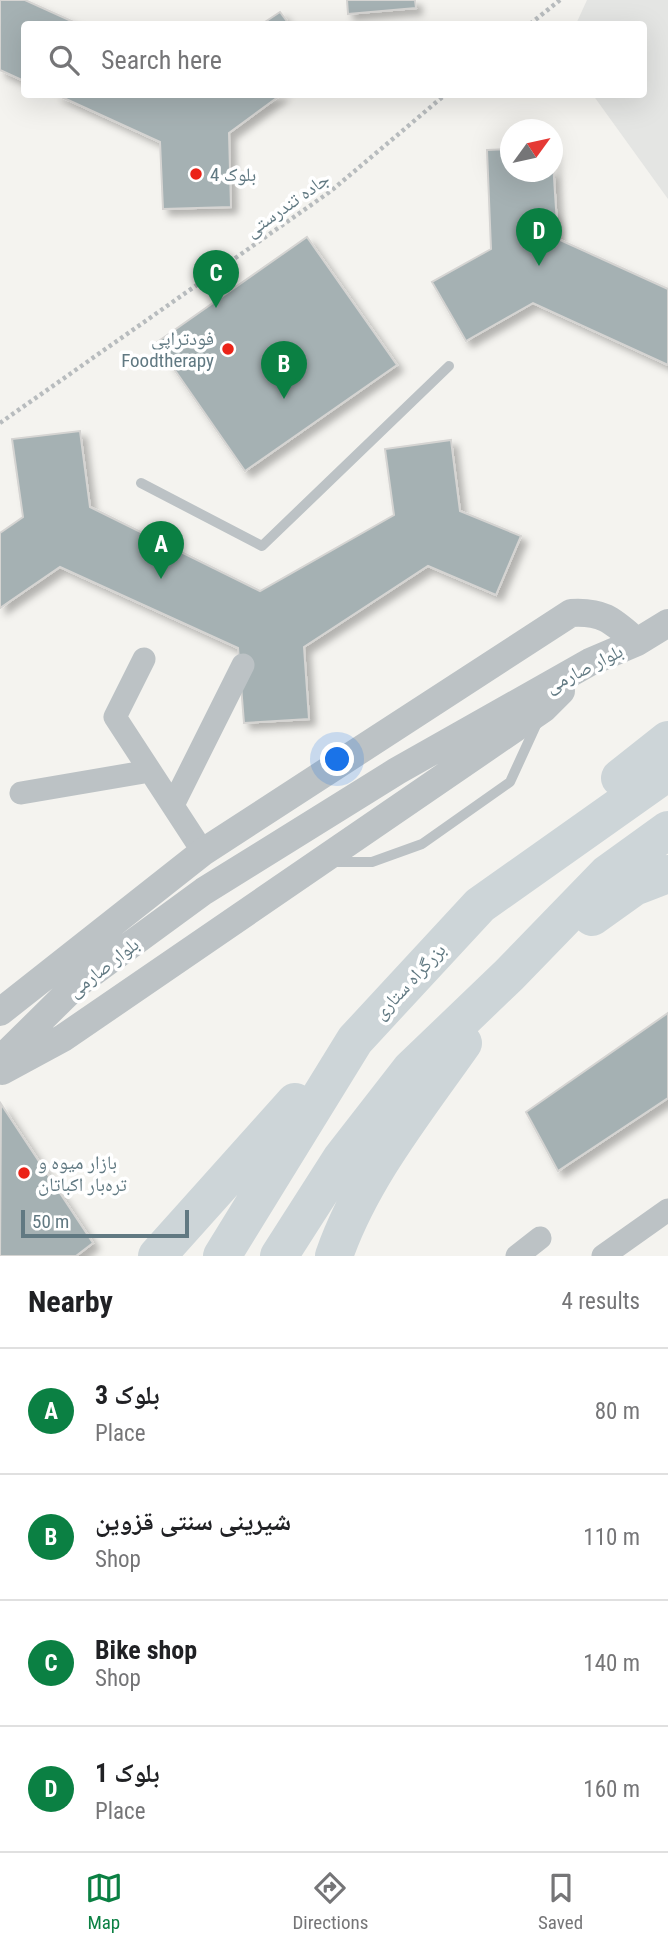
<!DOCTYPE html>
<meta charset="utf-8">
<style>
:root{--surface:#fff;--page:#f6f6f6;--text:#202124;--muted:#757577;--line:#e0e0e0;--accent:#0b8043}
body{margin:0;font-family:"Roboto Condensed","Noto Naskh Arabic",sans-serif;background:var(--page);color:var(--text)}
.compass{position:absolute;left:500px;top:119px;width:63px;height:63px;border-radius:50%;background:var(--surface);box-shadow:0 7px 28px #0002;rotate:57deg}
.scale{position:absolute;left:21px;bottom:18px;width:168px;box-sizing:border-box;padding-left:7px;border:4px solid #617982;border-top:0;font-size:19px;line-height:24px;white-space:nowrap;color:#617982;-webkit-text-stroke:5px #fff;paint-order:stroke}
.you{position:absolute;left:338px;top:760px;width:24px;height:24px;margin:-18px;border:5px solid #fff;border-radius:50%;background:#1a73e8;box-shadow:0 0 0 10px #1a73e833}
.badge{display:grid;place-items:center;width:46px;height:46px;border-radius:50%;background:var(--accent);color:#fff;font-size:23px;font-weight:700}
.pin{position:absolute;translate:-50% -58px;filter:drop-shadow(0 2px 4px #0008)}
.pin::after{content:'';position:absolute;top:37px;width:24px;height:21px;background:inherit;clip-path:polygon(0 0,100% 0,50% 100%)}
.list{margin:0;padding:0;list-style:none}
h2{display:flex;justify-content:space-between;align-items:center;height:91px;margin:0;padding:0 28px;font-size:30px}
h2 small{font-size:23px;font-weight:400;color:var(--muted)}
.list li{display:grid;grid-template-columns:46px 1fr auto;gap:21px;align-items:center;box-sizing:border-box;height:126px;padding:0 28px;border-top:2px solid var(--line)}
.list b{display:block;font-size:26px;white-space:nowrap}
.list p{margin:0;font-size:23px;white-space:nowrap;color:var(--muted)}
.list em{font-size:23px;font-style:normal;color:var(--muted)}
.icon{flex:none;width:38px;height:38px;fill:none;stroke:currentColor;stroke-width:2;stroke-linecap:round;stroke-linejoin:round}
.map{position:relative;flex:none;width:668px;height:1256px;overflow:hidden}
.search{position:absolute;background:var(--surface);box-shadow:0 7px 28px #0002;left:21px;right:21px;top:21px;height:77px;display:flex;align-items:center;gap:18px;box-sizing:border-box;padding:0 24px;border-radius:7px;color:var(--muted);font-size:26px}
.sheet{height:595px;background:var(--surface)}
nav{display:flex;justify-content:space-around;align-items:center;box-sizing:border-box;height:98px;border-top:2px solid var(--line);background:var(--surface);font-size:19px;color:var(--muted)}
nav a{display:grid;justify-items:center;gap:4px}
nav .on{color:var(--accent)}
.map>svg:first-child{display:block}
.built{fill:#e4e5e3}
.building{fill:#a5b1b3;stroke:#d5d4d2;stroke-width:2;filter:url(#shadow)}
.lines{fill:none;stroke-linecap:round;stroke-linejoin:round}
.path{stroke:#b8bcbe;stroke-width:4.5;stroke-dasharray:3.5 3.5;stroke-linecap:butt}
.service{stroke:#bcc2c5;stroke-width:10}
.minor{stroke:#bcc2c5;stroke-width:23}
.tertiary{stroke:#bcc2c5;stroke-width:28}
.trunk{stroke:#cdd5d8;stroke-width:38}
.poi-dot{fill:#eb2318;stroke:#fff;stroke-width:2.5}
.labels{text-anchor:middle;stroke-width:7;stroke-linejoin:round;paint-order:stroke}
.poi-label{font-size:19px;fill:#617982;stroke:#fff;text-anchor:start}
.street-label{font-size:19px;fill:#617982;stroke:#fff}
</style>
<div class="map">
<svg width="668" height="1256" viewBox="0 0 668 1256">
<defs>
<filter id="shadow"><feDropShadow dx="6" dy="6" stdDeviation="3.5" flood-color="#0004"/></filter>
</defs>
<rect width="100%" height="100%" fill="#f4f3ef"/>
<!-- built -->
<path class="built" d="M587,0H668V199L593,95L644,94V24H576Z"/>
<!-- building -->
<path class="building" d="M0,0H25L78,24H24V81L0,70Z
M347,0H415L416,8L348,14Z
M280,12L289,24H262Z
M55,94H282L229,133L231,207L163,209L160,142Z
M552,147L558,239L668,289V365L533,303L466,341L432,282L491,249L487,150L510,149V172H552Z
M307,237L397,365L245,471L156,343Z
M80,431L90,507L260,591L394,515L385,449L451,440L460,511L521,536L496,595L428,566L304,647L309,719L244,723L238,648L60,567L0,608V533L23,517L12,439Z
M668,1013V1098L558,1171L526,1112Z
M1,1104L93,1243L76,1256H0Z"/>
<g class="lines">
<!-- path -->
<path class="path" d="M530,24L560,0
M0,423L331,191L446,94"/>
<!-- service -->
<path class="service" d="M141,483L262,546L449,366
M331,862H372L422,844L510,782L537,723"/>
<!-- minor -->
<path class="minor" d="M144,659L115,717L203,852
M21,793L150,771
M173,805L243,665
M517,1256L540,1238
M603,1256L668,1210"/>
<!-- tertiary -->
<path class="tertiary" d="M0,1012L203,852L571,613C604,611 613,621 637,642
M0,1060L77,984L204,891L397,771L590,662L637,642L668,623
M2,1071L63,1038L543,709L561,691"/>
<!-- trunk -->
<path class="trunk" d="M620,778L668,740
M592,917L634,887L668,874
M157,1256L295,1102
M222,1256L355,1040L480,905L668,772
M279,1256L341,1159L411,1069L509,975L607,874L668,830
M334,1256C361,1178 416,1110 463,1043"/>
</g>
<!-- markers -->
<g class="poi-dot">
<circle cx="196" cy="174" r="7"/>
<circle cx="228" cy="349" r="7"/>
<circle cx="24" cy="1173" r="7"/>
</g>
<g class="labels">
<!-- poi labels -->
<g class="poi-label">
<text x="210" y="181">بلوک 4</text>
<text x="214" y="345" text-anchor="end">فودتراپی<tspan x="214" dy="22">Foodtherapy</tspan></text>
<text x="38" y="1169">بازار میوه و<tspan x="38" dy="22">تره‌بار اکباتان</tspan></text>
</g>
<!-- street labels -->
<g class="street-label">
<text transform="translate(287 204) rotate(-35)" y="7">جاده تندرستی</text>
<text transform="translate(584 668) rotate(-27)" y="7">بلوار صارمی</text>
<text transform="translate(103 967) rotate(-38)" y="7">بلوار صارمی</text>
<text transform="translate(409 981) rotate(-47)" y="7">بزرگراه ستاری</text>
</g>
</g>
</svg>
<svg class="compass" viewBox="-18 -18 36 36"><path d="M0-13l5 13h-10z" fill="#e53935"/><path d="M0 13l5-13h-10z" fill="#757577"/></svg>
<div class="scale">50 m</div>
<div class="you"></div>
<div class="pin badge" style="left:161px;top:579px">A</div>
<div class="pin badge" style="left:284px;top:399px">B</div>
<div class="pin badge" style="left:216px;top:308px">C</div>
<div class="pin badge" style="left:539px;top:266px">D</div>
<div class="search"><svg class="icon" aria-label="search" viewBox="0 0 24 24"><circle cx="10" cy="10" r="6"/><path d="M15 15l6 6"/></svg>Search here</div>
</div>
<section class="sheet">
<h2>Nearby<small>4 results</small></h2>
<ul class="list">
<li><span class="badge">A</span><div><b>بلوک 3</b><p>Place</p></div><em>80 m</em></li>
<li><span class="badge">B</span><div><b>شیرینی سنتی قزوین</b><p>Shop</p></div><em>110 m</em></li>
<li><span class="badge">C</span><div><b>Bike shop</b><p>Shop</p></div><em>140 m</em></li>
<li><span class="badge">D</span><div><b>بلوک 1</b><p>Place</p></div><em>160 m</em></li>
</ul>
</section>
<nav>
<a class="on"><svg class="icon" aria-label="map" viewBox="0 0 24 24"><path d="M3 6l6-2 6 2 6-2v14l-6 2-6-2-6 2zM9 4v14M15 6v14"/></svg>Map</a>
<a><svg class="icon" aria-label="directions" viewBox="0 0 24 24"><path d="M12 3l9 9-9 9-9-9zM9 14v-3h6M13 9l2 2-2 2"/></svg>Directions</a>
<a><svg class="icon" aria-label="saved" viewBox="0 0 24 24"><path d="M7 4h10v16l-5-4-5 4z"/></svg>Saved</a>
</nav>
